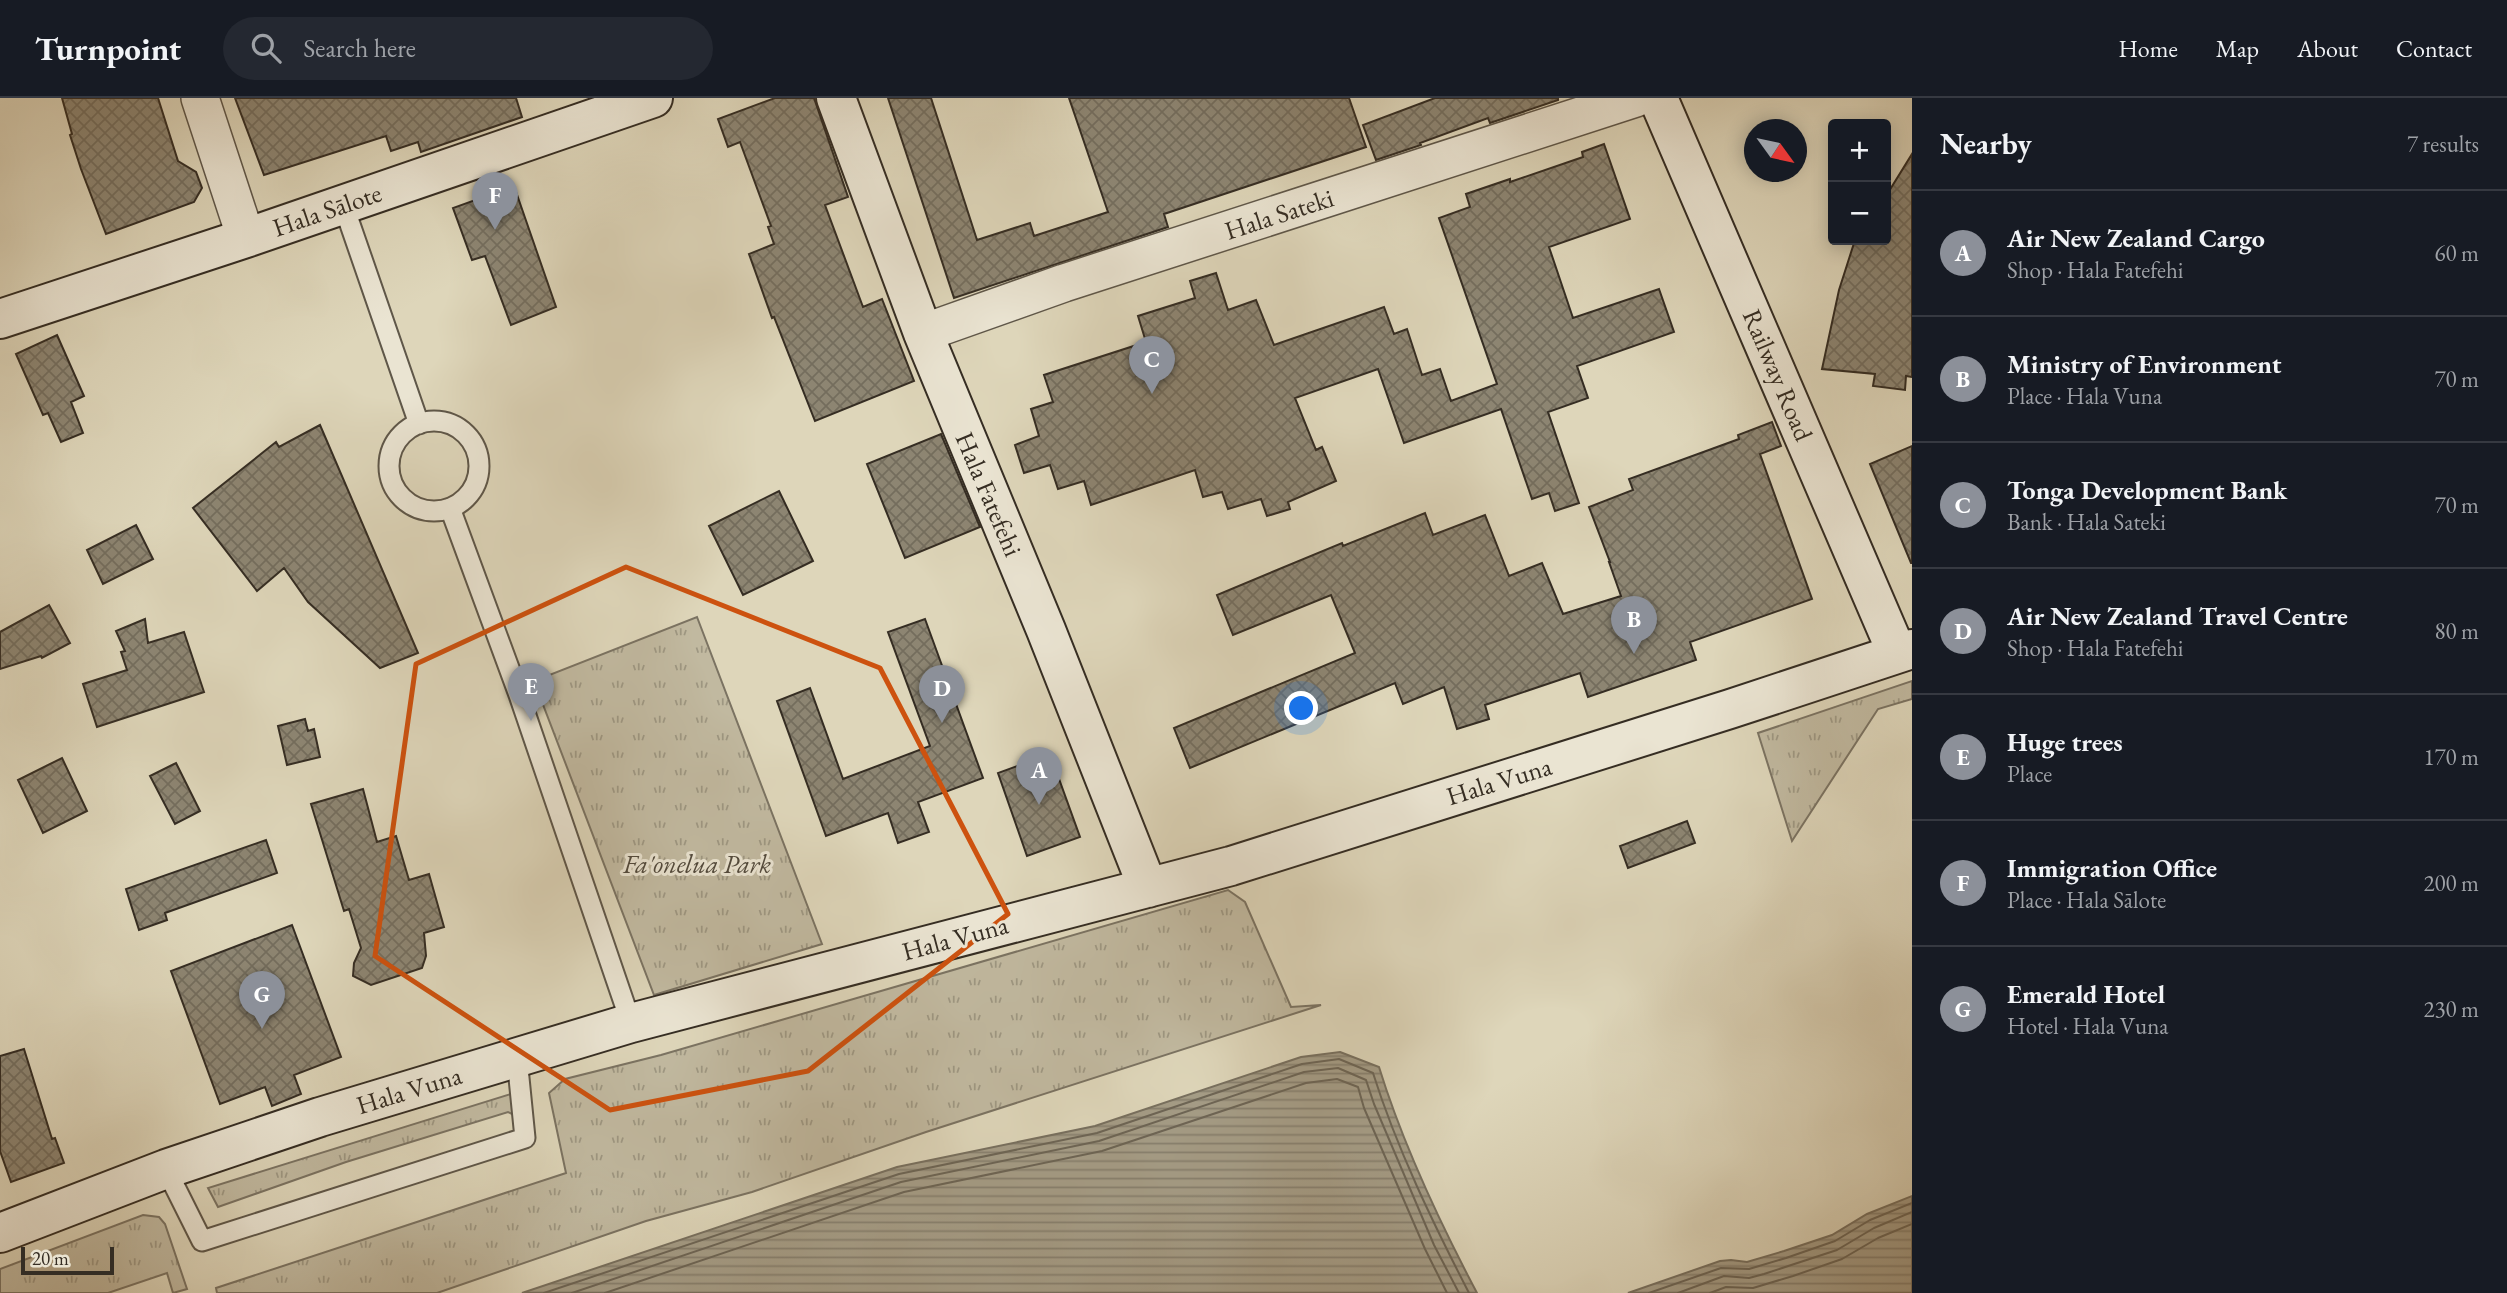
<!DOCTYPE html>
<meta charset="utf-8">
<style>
:root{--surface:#171b24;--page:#242831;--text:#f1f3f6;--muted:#9ea1a6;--line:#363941;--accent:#8c9099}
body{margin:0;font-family:"EB Garamond",serif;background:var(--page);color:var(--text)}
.controls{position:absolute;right:21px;top:21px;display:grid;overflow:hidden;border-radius:7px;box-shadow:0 4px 18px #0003}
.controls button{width:63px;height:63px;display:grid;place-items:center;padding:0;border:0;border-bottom:2px solid var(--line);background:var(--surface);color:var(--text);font:35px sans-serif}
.compass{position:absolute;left:1744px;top:21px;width:63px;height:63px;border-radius:50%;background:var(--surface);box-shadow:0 4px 18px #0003;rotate:123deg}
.scale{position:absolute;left:21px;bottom:18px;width:93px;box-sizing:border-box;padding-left:7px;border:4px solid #352d23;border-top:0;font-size:19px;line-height:24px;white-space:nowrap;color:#352d23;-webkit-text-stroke:5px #eae4d2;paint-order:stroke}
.you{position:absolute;left:1302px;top:611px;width:24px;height:24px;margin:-18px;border:5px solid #fff;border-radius:50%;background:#1a73e8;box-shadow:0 0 0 10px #1a73e833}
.badge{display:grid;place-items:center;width:46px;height:46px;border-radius:50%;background:var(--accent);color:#fff;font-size:23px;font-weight:700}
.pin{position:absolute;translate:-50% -58px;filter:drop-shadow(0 2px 4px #0008)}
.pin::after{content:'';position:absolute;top:37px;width:24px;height:21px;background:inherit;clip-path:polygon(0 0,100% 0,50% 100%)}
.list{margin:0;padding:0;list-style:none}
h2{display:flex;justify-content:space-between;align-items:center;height:91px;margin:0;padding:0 28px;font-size:30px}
h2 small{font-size:23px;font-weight:400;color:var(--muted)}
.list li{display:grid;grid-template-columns:46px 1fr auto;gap:21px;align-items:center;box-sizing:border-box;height:126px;padding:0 28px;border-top:2px solid var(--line)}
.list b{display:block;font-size:26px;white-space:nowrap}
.list p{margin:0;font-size:23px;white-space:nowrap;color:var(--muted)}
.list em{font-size:23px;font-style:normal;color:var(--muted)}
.icon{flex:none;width:38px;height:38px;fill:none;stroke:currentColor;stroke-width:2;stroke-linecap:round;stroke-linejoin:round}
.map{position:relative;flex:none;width:1912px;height:1195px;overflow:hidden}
header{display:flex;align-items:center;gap:42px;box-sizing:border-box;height:98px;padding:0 35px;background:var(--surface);border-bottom:2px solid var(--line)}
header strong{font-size:33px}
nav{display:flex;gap:38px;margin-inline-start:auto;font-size:24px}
.search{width:490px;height:63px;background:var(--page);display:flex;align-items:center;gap:18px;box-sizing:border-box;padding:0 24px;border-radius:38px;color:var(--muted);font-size:26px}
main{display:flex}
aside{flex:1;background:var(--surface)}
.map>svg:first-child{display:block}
.park{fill:url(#park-tufts);stroke:#7b7362;stroke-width:2}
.water{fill:url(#water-rules);stroke:#78705f;stroke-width:2}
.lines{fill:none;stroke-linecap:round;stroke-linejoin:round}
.shore{stroke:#6d6555;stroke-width:2}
.building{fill:url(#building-cross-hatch);stroke:#352d23;stroke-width:2}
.lane-casing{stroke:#5f5749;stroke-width:23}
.street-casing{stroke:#5f5749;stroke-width:40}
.secondary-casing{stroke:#352d23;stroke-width:42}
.lane{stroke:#eae4d2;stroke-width:19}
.street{stroke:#eae4d2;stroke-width:37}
.secondary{stroke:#eae4d2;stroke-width:38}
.marked{fill:none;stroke:#cd520f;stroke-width:5;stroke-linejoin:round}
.labels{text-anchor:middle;stroke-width:6;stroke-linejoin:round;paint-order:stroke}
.street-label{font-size:26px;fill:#352d23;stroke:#eae4d2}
.park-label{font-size:26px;font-style:italic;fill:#51493c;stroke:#eae4d2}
</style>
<header>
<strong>Turnpoint</strong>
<div class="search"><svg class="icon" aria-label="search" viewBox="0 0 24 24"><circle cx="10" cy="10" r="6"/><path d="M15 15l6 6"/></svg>Search here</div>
<nav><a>Home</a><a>Map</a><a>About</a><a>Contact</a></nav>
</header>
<main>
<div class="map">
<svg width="1912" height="1195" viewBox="0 0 1912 1195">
<defs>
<pattern id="park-tufts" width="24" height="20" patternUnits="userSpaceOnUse" patternTransform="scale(1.75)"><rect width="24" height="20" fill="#c1b9a0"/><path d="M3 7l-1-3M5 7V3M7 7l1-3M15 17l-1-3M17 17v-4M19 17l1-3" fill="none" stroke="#9e9782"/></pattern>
<pattern id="water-rules" width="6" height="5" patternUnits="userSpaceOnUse" patternTransform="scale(1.75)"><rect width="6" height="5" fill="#a59d87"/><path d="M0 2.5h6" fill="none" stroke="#87806e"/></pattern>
<pattern id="building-cross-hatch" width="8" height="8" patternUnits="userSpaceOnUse" patternTransform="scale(1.75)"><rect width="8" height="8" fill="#8d8572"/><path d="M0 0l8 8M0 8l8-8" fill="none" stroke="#746d5d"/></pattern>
</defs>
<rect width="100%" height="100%" fill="#ded6ba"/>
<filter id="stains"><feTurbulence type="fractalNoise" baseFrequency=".00286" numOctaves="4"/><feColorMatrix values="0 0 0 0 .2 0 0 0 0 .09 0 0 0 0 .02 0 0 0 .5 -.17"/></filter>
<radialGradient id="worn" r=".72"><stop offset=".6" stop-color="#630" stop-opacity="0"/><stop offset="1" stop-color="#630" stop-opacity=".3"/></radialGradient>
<!-- park -->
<path class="park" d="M697,519L822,846L654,897L534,583Z
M1912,583V601L1878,611L1792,743L1758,635Z
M1228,792L1245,804L1291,909L1321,907L926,1034L752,1094L646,1123L437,1195H217L216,1190L566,1075L549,995L565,981L661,957Z
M511,996L518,1003L517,1013L512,1016L508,1014L346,1064L218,1109L208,1090Z
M143,1117L159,1119L165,1126L187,1191L173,1195L167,1175L108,1195H0V1171Z"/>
<!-- water -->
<path class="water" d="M1340,954L1379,969C1403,1047 1439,1123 1477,1195H522L897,1069L1095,1028L1301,959Z
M1912,1098V1195H1628L1720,1163L1731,1162L1747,1164L1784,1153L1832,1137L1867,1116Z"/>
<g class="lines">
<!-- shore -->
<path class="shore" d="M544,1195L899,1076L1097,1035L1302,966L1339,961L1373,975C1397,1051 1433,1125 1469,1195
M572,1195L901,1084L1099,1043L1304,974L1338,970L1366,982L1374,1006L1434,1147L1459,1195
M605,1195L904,1094L1102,1053L1306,985L1337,981L1358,989L1364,1010L1425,1151L1447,1195
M1649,1195L1721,1170L1749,1171L1786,1160L1835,1143L1870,1122L1912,1105
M1678,1195L1724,1178L1749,1180L1764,1176L1837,1152L1874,1130L1912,1114
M1710,1195L1726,1189L1753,1190L1793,1178L1842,1161L1878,1140L1912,1126"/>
</g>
<!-- building -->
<path class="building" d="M62,0H158L178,63L196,74L202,90L194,104L106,136L81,71L70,37L72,36Z
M235,0H516L522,19L421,54L418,44L391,53L386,38L264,77Z
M775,0H814L848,99L825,107L863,209L882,201L914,283L815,323L774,219L772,220L749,156L774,146L768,129L771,128L740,44L728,49L718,21Z
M888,0H931L977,142L1030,125L1034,138L1108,114L1069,0H1349L1366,49L1164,116L1168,129L954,200Z
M1435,0H1558V2L1490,25L1488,20L1420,45L1421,47L1376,62L1363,27Z
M1604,46L1630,121L1549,149L1573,220L1659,191L1674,234L1577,268L1588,300L1548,314L1579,405L1555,413L1549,395L1532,401L1501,311L1404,345L1378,271L1295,300L1316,352L1322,349L1336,383L1288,404L1290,411L1267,418L1261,401L1228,411L1222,394L1203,399L1195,372L1091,407L1084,383L1058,391L1050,367L1024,375L1015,347L1039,338L1031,311L1053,304L1044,277L1146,244L1138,218L1195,200L1190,183L1216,175L1228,212L1256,202L1274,247L1384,209L1394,236L1407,231L1422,277L1440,271L1451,303L1497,286L1439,120L1470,109L1466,96L1510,81V84L1583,59L1582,54Z
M1912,56V279L1906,278L1905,292L1873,288L1875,276L1822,271L1839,192L1855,142H1886V98Z
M514,88L556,209L511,227L485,158L472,162L453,110Z
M57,237L84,298L71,304L83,335L61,344L48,315L43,317L16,256Z
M1772,324L1781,348L1760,356L1812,501L1690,544L1696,562L1588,599L1580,575L1485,607L1489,621L1457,631L1444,589L1403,606L1395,585L1190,670L1174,630L1355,555L1331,497L1233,537L1217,497L1342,445L1343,448L1425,415L1433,437L1485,417L1509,478L1542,465L1563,516L1621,498L1609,464H1610L1589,409L1633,392L1629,381L1739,341L1738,337Z
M320,327L418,555L380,570L308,504L284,470L257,493L193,410L276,344L279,349Z
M941,336L980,429L905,460L867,366Z
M1912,348V465H1911L1870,366Z
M779,393L813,463L743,497L709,428Z
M136,427L153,461L103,486L87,452Z
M49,507L70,545L42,560L41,558L0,571V534Z
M145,521L148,545L184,534L204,594L97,629L83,586L127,572L121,554L125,553L116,533Z
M925,521L983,680L918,704L929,734L898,745L888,715L826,738L777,603L810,590L843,681L930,648L888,534Z
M305,621L308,633L314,631L320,659L287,667L278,628Z
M1050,656L1080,739L1027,758L998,675Z
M62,660L87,713L43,735L18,682Z
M176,665L200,713L175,726L150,678Z
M363,691L377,744L396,738L409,782L429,776L444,829L424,835L426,858L422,870L371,887L353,878L354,865L361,850L349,811L344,813L311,706Z
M1687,723L1695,745L1628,770L1620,748Z
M266,742L277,775L165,815L167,822L139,832L126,791Z
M292,827L341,959L294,977L301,996L272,1008L265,989L220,1006L171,873Z
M24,951L52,1041L55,1040L64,1065L11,1084L0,1053V958Z"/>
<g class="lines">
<!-- lane casing -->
<g class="lane-casing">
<path id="lane" d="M343,106L419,326
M389 368a45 45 0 1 1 90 0a45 45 0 1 1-90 0Z
M450,410L519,597L631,925
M166,1071L202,1143L525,1040L517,960"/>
</g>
<!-- street casing -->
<g class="street-casing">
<path id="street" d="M200,0L246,140
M923,235L1064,185L1636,0"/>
</g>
<!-- secondary casing -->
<g class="secondary-casing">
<path id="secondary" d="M836,0L923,235L1046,532L1148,790
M1658,0L1897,555
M0,221L246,140L653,0
M0,1135L166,1071L320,1019L631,925L1231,768L1730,611L1912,551"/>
</g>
<!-- lane -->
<use href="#lane" class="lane"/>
<!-- street -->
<use href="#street" class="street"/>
<!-- secondary -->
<use href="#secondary" class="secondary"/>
</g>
<!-- marked area -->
<path class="marked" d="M626,469L880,570L1008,816L808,973L610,1012L375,858L416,566Z"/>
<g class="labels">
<!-- street labels -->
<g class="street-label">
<text transform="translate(327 112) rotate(-19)" y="9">Hala Sālote</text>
<text transform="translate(1279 116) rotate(-18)" y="9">Hala Sateki</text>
<text transform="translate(1778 277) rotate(67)" y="9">Railway Road</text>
<text transform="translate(989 396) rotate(67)" y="9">Hala Fatefehi</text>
<text transform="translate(1499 683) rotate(-17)" y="9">Hala Vuna</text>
<text transform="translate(955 840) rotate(-15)" y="9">Hala Vuna</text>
<text transform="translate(409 992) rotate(-17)" y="9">Hala Vuna</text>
</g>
<!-- park labels -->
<g class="park-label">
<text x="697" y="775">Fa'onelua Park</text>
</g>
</g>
<rect width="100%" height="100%" filter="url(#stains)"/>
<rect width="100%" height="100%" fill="url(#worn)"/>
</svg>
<div class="controls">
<button>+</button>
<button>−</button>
</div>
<svg class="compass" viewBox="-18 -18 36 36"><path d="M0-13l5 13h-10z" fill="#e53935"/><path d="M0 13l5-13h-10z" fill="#9ea1a6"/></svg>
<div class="scale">20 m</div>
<div class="you"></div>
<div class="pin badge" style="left:1039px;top:707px">A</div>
<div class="pin badge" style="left:1634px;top:556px">B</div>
<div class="pin badge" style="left:1152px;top:296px">C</div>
<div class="pin badge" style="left:942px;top:625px">D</div>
<div class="pin badge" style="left:531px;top:623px">E</div>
<div class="pin badge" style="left:495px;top:132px">F</div>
<div class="pin badge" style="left:262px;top:931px">G</div>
</div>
<aside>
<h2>Nearby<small>7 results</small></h2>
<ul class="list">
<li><span class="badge">A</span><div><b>Air New Zealand Cargo</b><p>Shop · Hala Fatefehi</p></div><em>60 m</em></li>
<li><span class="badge">B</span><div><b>Ministry of Environment</b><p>Place · Hala Vuna</p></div><em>70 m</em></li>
<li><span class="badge">C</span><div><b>Tonga Development Bank</b><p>Bank · Hala Sateki</p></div><em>70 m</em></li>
<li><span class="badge">D</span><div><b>Air New Zealand Travel Centre</b><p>Shop · Hala Fatefehi</p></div><em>80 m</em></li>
<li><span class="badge">E</span><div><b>Huge trees</b><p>Place</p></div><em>170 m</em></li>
<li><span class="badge">F</span><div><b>Immigration Office</b><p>Place · Hala Sālote</p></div><em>200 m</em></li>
<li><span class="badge">G</span><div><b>Emerald Hotel</b><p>Hotel · Hala Vuna</p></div><em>230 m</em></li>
</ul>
</aside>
</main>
